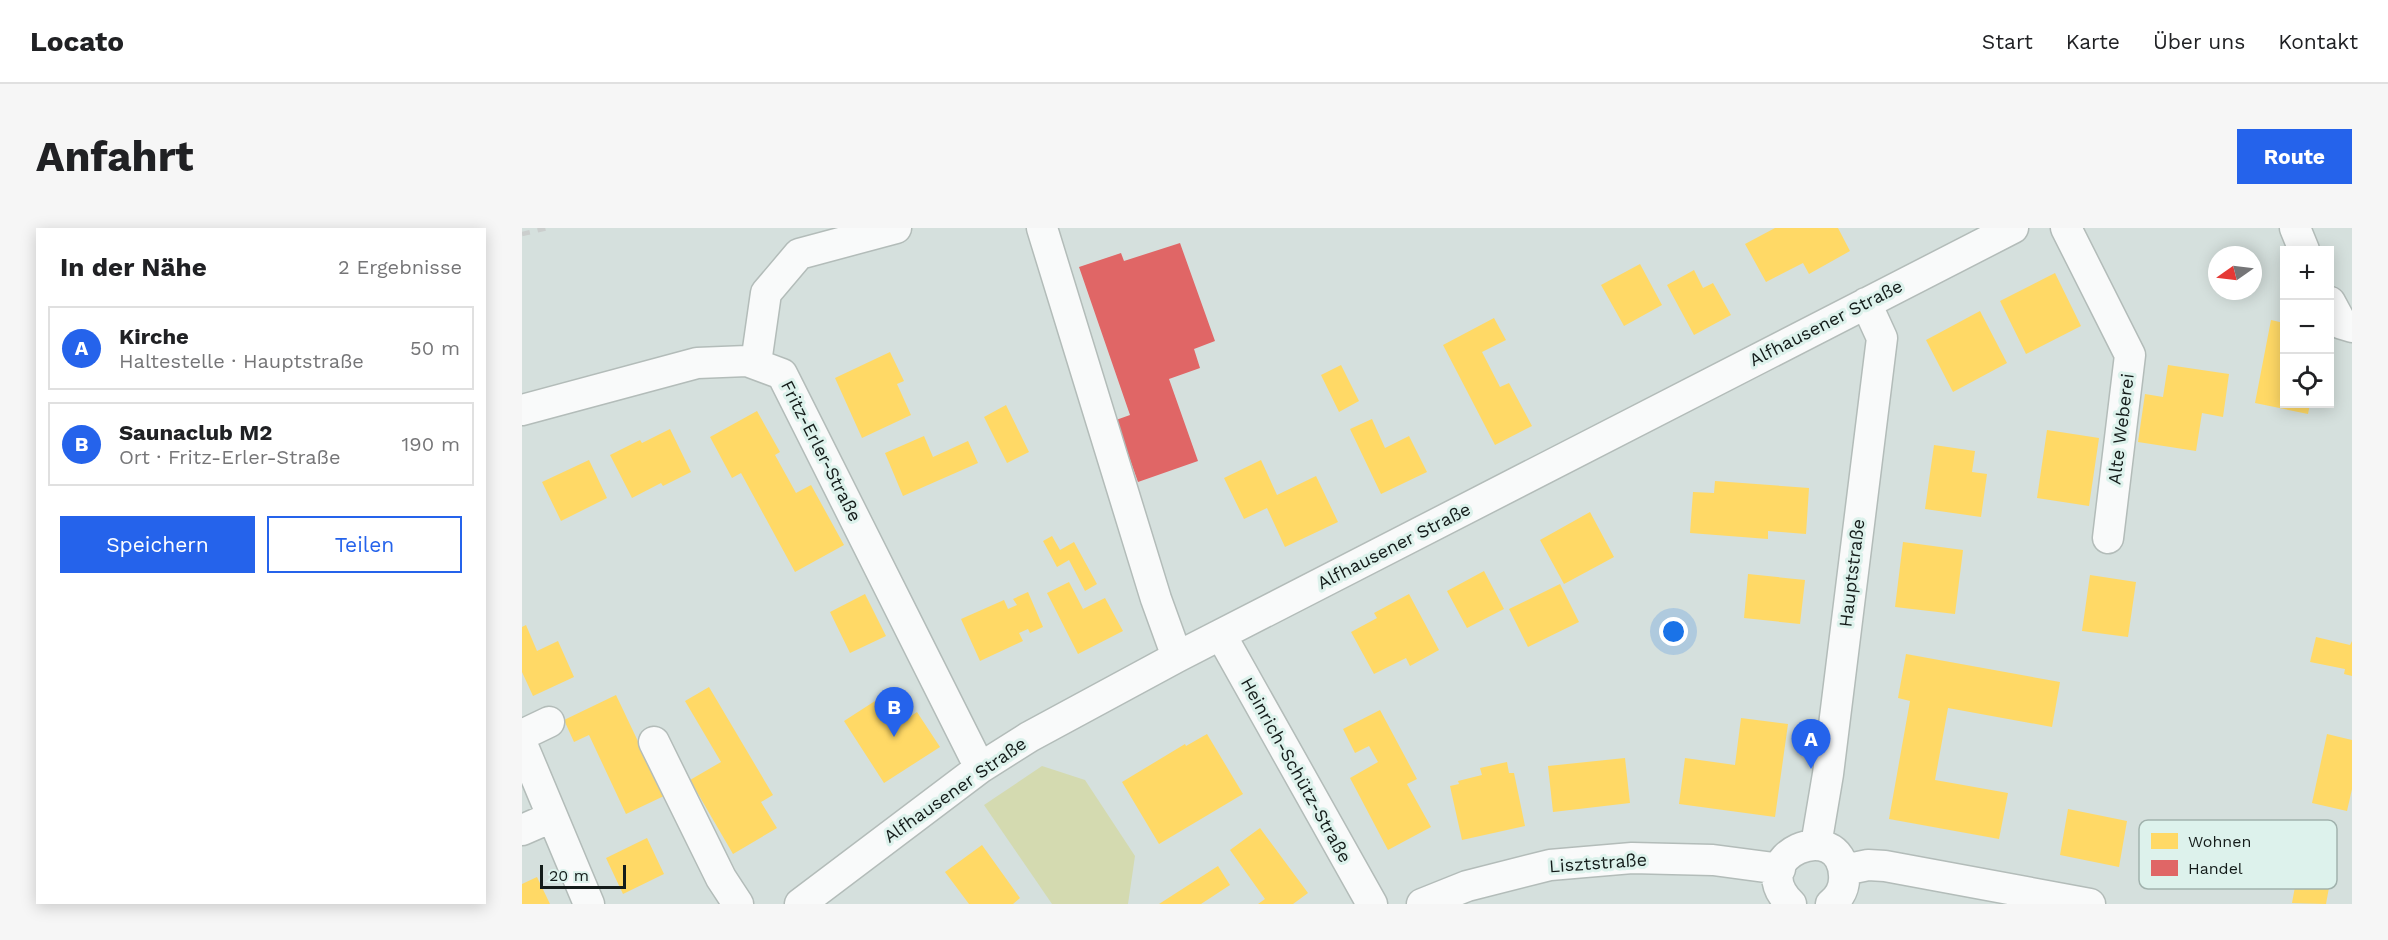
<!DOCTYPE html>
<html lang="de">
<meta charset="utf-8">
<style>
:root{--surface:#fff;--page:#f6f6f6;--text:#202124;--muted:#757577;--line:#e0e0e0;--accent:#2563eb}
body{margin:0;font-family:"Work Sans",sans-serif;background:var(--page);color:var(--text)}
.controls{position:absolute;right:18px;top:18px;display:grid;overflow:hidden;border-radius:0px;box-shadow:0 3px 15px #0003}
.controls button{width:54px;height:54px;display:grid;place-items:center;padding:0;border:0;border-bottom:2px solid var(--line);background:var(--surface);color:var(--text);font:30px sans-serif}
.compass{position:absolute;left:1686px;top:18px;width:54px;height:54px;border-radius:50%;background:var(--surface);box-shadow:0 3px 15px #0003;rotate:256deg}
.scale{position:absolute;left:18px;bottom:15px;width:86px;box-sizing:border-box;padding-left:6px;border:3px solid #141c1a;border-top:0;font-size:16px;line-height:21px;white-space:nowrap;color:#141c1a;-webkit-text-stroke:4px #ddf2ec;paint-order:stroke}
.you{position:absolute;left:1152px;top:404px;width:21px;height:21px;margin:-15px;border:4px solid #fff;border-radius:50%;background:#1a73e8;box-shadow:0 0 0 9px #1a73e833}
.badge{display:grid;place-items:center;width:39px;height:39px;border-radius:50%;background:var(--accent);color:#fff;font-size:20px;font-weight:700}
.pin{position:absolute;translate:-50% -50px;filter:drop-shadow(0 2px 3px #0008)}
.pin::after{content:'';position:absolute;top:32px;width:21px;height:18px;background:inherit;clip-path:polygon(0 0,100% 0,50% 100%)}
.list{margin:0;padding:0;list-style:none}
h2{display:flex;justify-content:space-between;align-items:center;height:78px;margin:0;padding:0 24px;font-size:26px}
h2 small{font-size:20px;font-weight:400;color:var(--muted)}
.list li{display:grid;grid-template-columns:39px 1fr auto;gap:18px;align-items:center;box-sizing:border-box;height:84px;margin:0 12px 12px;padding:0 12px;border:2px solid var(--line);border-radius:0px}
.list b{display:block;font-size:22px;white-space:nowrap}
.list p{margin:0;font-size:20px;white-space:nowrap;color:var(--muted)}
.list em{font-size:20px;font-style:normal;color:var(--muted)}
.actions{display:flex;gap:12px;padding:18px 24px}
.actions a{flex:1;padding:14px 0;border:2px solid var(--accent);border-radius:0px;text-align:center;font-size:21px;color:var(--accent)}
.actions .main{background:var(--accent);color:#fff}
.icon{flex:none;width:33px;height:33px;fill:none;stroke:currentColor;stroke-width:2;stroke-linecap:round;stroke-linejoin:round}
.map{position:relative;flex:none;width:1830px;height:676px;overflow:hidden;border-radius:0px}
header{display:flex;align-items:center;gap:36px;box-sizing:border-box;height:84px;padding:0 30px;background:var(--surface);border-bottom:2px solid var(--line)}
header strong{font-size:28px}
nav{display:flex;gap:33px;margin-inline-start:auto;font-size:21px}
.intro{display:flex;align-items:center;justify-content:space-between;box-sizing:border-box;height:144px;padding:0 36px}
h1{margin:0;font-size:42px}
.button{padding:15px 27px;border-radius:0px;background:var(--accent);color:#fff;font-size:21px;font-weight:700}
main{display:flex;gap:36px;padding:0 36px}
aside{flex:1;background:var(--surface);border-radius:0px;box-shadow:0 3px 15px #0003}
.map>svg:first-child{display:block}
.green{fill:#d4dab0}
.homes{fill:#ffd966}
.shops{fill:#e06666}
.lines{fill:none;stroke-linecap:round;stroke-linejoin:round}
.minor-casing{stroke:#b3bcb9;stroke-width:33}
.minor{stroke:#f9fafa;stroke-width:30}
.rail{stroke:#cbcecd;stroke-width:4.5;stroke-dasharray:8 8;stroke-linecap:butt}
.labels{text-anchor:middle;stroke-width:6;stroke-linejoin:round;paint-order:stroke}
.street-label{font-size:18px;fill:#141c1a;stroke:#ddf2ec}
.key{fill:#ddf2ec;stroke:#a1b2ad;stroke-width:1.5}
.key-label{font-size:16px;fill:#141c1a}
</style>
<header>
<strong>Locato</strong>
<nav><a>Start</a><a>Karte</a><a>Über uns</a><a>Kontakt</a></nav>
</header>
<div class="intro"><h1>Anfahrt</h1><a class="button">Route</a></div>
<main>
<aside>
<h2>In der Nähe<small>2 Ergebnisse</small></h2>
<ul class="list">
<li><span class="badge">A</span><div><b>Kirche</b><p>Haltestelle · Hauptstraße</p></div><em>50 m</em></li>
<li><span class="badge">B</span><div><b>Saunaclub M2</b><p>Ort · Fritz-Erler-Straße</p></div><em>190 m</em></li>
</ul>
<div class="actions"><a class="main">Speichern</a><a>Teilen</a></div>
</aside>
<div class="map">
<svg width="1830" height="676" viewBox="0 0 1830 676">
<rect width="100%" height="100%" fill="#d5e0dd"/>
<!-- green -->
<path class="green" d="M520,538L563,552L613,628L606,676H530L462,577Z"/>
<!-- homes -->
<path class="homes" d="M1253,0H1316L1328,23L1287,46L1281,35L1244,54L1223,16Z
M1118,36L1140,77L1102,98L1079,57Z
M1172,42L1181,60L1191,55L1209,87L1172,107L1145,57Z
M1533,45L1559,98L1504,126L1478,73Z
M1458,83L1485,135L1431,164L1404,112Z
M972,90L984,112L960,124L978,159L987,155L1010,198L973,217L921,117Z
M1749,92L1762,95V176H1788L1786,186L1733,175Z
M368,124L382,153L375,156L389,187L340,210L313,150Z
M819,137L837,173L817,184L799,147Z
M1646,137L1707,146L1701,189L1680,185L1674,223L1616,214L1623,166L1641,169Z
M484,177L507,224L485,235L462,189Z
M235,183L258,224L253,227L274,265L289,257L322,317L273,344L219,245L210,250L188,209Z
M850,191L863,220L887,208L905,244L859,266L828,201Z
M148,201L169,244L141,258L139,255L110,270L88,227L118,212L120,215Z
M1525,202L1577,210L1567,278L1515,270Z
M402,208L411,229L446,213L456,235L381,268L363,225Z
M1412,217L1453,223L1450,244L1465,246L1459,289L1403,281Z
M67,232L85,270L39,293L20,254Z
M739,232L755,267L794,248L816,294L763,319L745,280L722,291L702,250Z
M1193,253L1287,260L1284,306L1246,303V311L1168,305L1171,264L1192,265Z
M1068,284L1092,329L1042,356L1018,312Z
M530,308L538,322L552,314L575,356L563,363L547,332L535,339L521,313Z
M1381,314L1441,322L1433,386L1373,379Z
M962,343L982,381L945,400L925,363Z
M1226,346L1283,352L1278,396L1222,390Z
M1568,347L1614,354L1606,409L1560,403Z
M547,354L561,381L583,370L601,403L556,426L525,365Z
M1038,356L1057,394L1006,419L987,381Z
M506,364L521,399L508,405L506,401L497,405L501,413L458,433L439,391L482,372L486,381L495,377L491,371Z
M343,366L364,408L328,425L308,384Z
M887,366L917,422L888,438L884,430L852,446L829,404L855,390L852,385Z
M4,397L15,423L36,413L52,449L11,468L0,444V399Z
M1794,409L1828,417L1830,413V448L1822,446L1823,441L1788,434Z
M1384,426L1538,454L1530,499L1426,480L1413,552L1486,565L1477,611L1367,591L1388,473L1376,470Z
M187,459L251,567L239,574L255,600L211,626L168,552L199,534L163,473Z
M94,467L142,568L104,586L67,507L52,514L42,492Z
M353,473L371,500L395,484L418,519L362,555L322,493Z
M858,482L895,551L885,556L909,599L866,622L828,550L856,534L847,518L833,525L821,501Z
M1219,490L1266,496L1253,589L1157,576L1163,530L1213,537Z
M685,506L721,566L637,616L600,554L663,516L664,518Z
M1805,506L1830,512V561L1825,583L1790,575Z
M1103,530L1108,575L1031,584L1026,538Z
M985,534L987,545H992L1003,598L940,612L928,558L937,556L936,553L960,547L958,540Z
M1546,581L1605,593L1597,639L1538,627Z
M738,600L786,665L771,676H736L743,671L708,622Z
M125,610L142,646L101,666L84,630Z
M460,617L498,670L491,676H447L423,644Z
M1777,637L1810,643L1804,676L1770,675Z
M696,638L708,657L679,676H637Z
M15,649L28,676H0V656Z"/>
<!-- shops -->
<path class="shops" d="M658,15L693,113L672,121L678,140L647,151L676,233L616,254L594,192L608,187L557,39L599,25L602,33Z"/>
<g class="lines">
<!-- minor casing -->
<g class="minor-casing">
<path id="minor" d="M520,0L634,371L655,429
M1544,0L1608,127L1586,310
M1773,0L1782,22
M1808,74L1820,96L1830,99
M234,135L244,65L277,26L374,0
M0,182L175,135L225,133L260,146L458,540
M699,407L850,676
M0,507L27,494
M132,514L199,650L216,676
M0,516L67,676
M0,602L30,589
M1294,617L1306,546L1360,110L1344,75
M1322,642L1346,637L1363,638L1568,676
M278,676L458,540L507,509L655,429L1491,0
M900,676L945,658L1028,637L1110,630L1191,632L1258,641
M1269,676C1220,628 1319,587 1322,647C1323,659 1318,669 1309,676"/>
</g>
<!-- minor -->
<use href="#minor" class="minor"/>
<!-- rail -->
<path class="rail" d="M0,6L26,0"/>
</g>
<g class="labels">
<!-- street labels -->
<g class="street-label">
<text transform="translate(1304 95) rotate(-27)" y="6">Alfhausener Straße</text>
<text transform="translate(1599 201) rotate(-83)" y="6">Alte Weberei</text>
<text transform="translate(299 223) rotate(63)" y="6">Fritz-Erler-Straße</text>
<text transform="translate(872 318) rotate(-27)" y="6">Alfhausener Straße</text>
<text transform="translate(1330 345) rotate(-83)" y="6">Hauptstraße</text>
<text transform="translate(774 542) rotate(61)" y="6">Heinrich-Schütz-Straße</text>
<text transform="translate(433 562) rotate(-35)" y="6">Alfhausener Straße</text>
<text transform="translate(1076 635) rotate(-4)" y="6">Lisztstraße</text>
</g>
</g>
<!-- legend -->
<rect x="1617" y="592" width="198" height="69" rx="9" class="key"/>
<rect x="1629" y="605" width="27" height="16" fill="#ffd966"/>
<rect x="1629" y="632" width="27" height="16" fill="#e06666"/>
<g class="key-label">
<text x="1666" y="619">Wohnen</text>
<text x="1666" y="646">Handel</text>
</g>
</svg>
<div class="controls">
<button>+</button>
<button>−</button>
<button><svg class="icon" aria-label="locate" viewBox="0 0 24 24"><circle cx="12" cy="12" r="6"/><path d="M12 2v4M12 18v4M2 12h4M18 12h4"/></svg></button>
</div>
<svg class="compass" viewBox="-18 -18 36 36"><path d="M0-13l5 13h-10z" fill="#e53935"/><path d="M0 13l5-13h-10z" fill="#757577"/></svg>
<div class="scale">20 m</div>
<div class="you"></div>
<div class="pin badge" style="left:1289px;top:541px">A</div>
<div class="pin badge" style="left:372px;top:509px">B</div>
</div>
</main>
